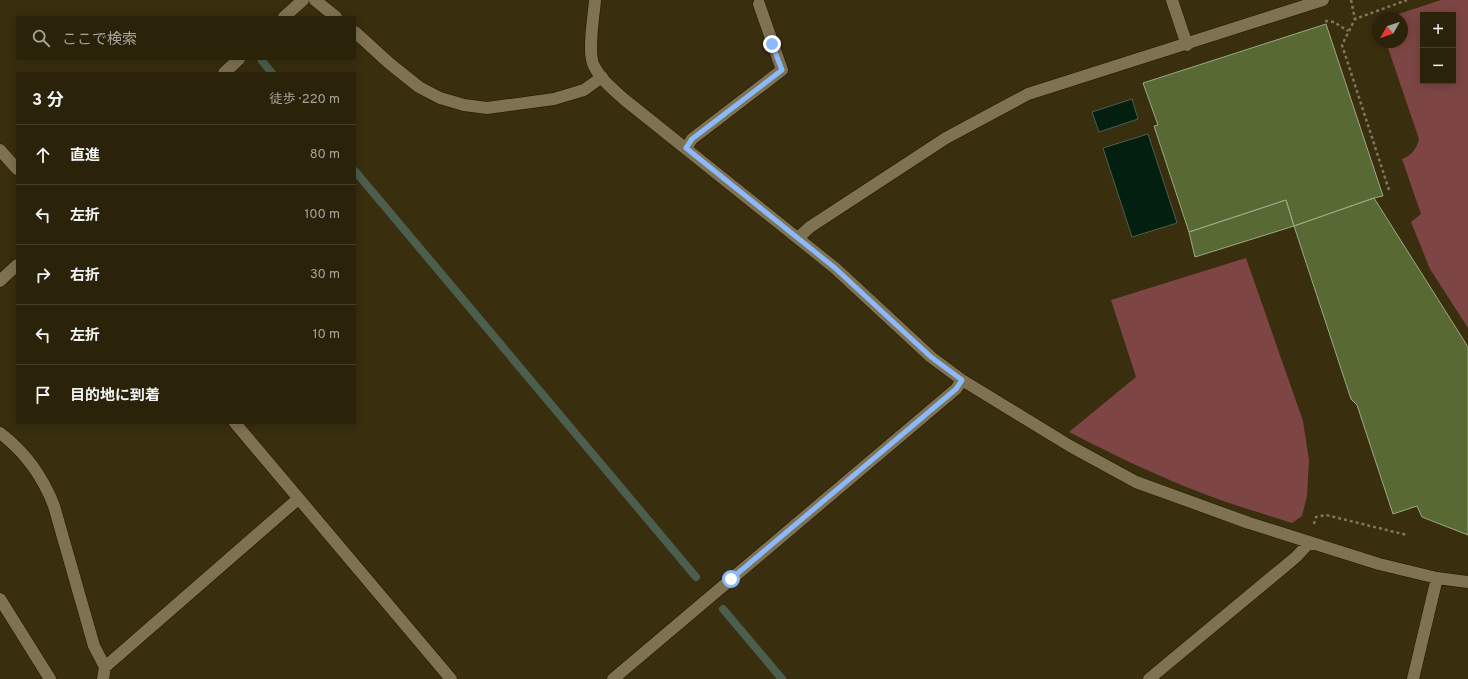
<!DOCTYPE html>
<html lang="ja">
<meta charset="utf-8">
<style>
:root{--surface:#2b220a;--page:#332a13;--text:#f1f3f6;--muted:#a6a49c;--line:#473f2b}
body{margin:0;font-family:Overpass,"Noto Sans JP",sans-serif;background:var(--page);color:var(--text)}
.controls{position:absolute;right:12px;top:12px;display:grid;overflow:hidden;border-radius:0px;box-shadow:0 2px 10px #0003}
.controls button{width:36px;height:36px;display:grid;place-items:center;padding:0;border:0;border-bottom:1px solid var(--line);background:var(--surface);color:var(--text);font:20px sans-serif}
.compass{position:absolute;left:1372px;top:12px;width:36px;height:36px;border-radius:50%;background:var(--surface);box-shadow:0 2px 10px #0003;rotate:230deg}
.stop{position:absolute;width:12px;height:12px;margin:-9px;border:3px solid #8bb9fc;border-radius:50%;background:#fff}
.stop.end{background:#8bb9fc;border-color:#fff;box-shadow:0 1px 4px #0008}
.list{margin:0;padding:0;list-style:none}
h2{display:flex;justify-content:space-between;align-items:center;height:52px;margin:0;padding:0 16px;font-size:17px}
h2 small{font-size:13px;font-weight:400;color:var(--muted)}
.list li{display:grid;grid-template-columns:26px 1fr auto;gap:12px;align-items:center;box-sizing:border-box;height:60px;padding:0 16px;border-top:1px solid var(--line)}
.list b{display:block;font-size:15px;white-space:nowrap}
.list em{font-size:13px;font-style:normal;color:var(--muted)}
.icon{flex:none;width:22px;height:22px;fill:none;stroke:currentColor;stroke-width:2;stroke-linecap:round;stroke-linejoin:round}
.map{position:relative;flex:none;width:1468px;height:679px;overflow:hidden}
.search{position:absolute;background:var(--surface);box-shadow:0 2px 10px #0003;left:16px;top:16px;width:340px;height:44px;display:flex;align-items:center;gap:10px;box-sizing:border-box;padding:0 14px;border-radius:0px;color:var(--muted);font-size:15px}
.panel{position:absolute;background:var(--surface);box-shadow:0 2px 10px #0003;left:16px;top:72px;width:340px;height:352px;border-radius:0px}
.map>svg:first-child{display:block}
.green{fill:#7d4644;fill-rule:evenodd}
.water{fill:#021f0f;stroke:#4c5e4d}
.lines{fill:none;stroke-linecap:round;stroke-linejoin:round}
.stream{stroke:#4c5e4d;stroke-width:8}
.building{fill:#596934;stroke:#9ca886}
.minor-casing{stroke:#201500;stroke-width:13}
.path{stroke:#80775c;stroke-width:2.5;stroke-dasharray:3 3;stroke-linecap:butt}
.minor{stroke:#7f7252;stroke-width:12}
.route{stroke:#8bb9fc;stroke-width:5}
</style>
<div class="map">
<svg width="1468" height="679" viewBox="0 0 1468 679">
<rect width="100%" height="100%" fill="#392e0e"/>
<!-- green -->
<path class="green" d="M1441,0H1468V328L1430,269L1411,222L1421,214L1402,159C1412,155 1416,150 1419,139L1386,42H1402V18H1386ZM1423,15H1453V81H1423Z
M1246,258L1303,421L1309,460L1307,496L1302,516L1292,523C1261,513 1229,504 1199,492C1155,475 1112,454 1069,432L1136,377L1111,300Z"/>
<!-- water -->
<path class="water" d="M1132,99L1138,119L1099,132L1092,112Z
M1148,134L1177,223L1132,237L1103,148Z"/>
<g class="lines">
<!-- stream -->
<path class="stream" d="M262,61L272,73
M355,171L696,577
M723,609L782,679"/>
</g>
<!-- building -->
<path class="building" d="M1326,24L1383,196L1374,198L1294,226L1286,200L1189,232L1154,126L1158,125L1143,83Z
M1374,198L1468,347V535L1422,517L1417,506L1393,514L1357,405L1351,399L1294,226Z
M1286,200L1294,226L1195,257L1189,232Z"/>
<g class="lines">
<!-- minor casing -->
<g class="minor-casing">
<path id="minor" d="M315,0L336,17
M595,0C594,15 587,53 594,66C601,80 614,90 625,100L835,268L931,357L962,380L1070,446L1136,482L1249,523L1379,564L1437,578L1468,582
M1172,0L1187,45
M284,17L303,0
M355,32L389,63L419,87L440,98L464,105L487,108L554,99L584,90L602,77
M224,73L239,59
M686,148L692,139L782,70L759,4
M0,150L17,169
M798,238L810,227L946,138L1028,94L1323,0
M0,281L17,265
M235,423L451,679
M0,433C25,452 43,477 54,506L94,646L105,667L103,679
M0,599L50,679
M105,667L298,499
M613,679L956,389L962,380
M1149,679L1296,557L1310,542
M1413,679L1437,578"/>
</g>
<!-- path -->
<path class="path" d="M1351,0L1355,19
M1325,21L1334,22L1348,31
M1389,190L1342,45L1355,19L1407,0
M1314,524L1316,517L1326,515L1407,535"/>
<!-- minor -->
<use href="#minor" class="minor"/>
</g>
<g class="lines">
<!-- route -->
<path class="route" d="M731,579L956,389L962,380L931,357L835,268L686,148L692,139L782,70L772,44"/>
</g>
</svg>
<div class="controls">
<button>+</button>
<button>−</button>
</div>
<svg class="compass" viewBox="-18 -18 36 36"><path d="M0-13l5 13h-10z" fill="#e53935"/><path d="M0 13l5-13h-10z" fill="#a6a49c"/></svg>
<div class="stop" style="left:731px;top:579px"></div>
<div class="stop end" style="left:772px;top:44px"></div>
<div class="search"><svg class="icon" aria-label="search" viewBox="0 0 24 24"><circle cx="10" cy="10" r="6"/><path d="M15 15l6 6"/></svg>ここで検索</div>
<section class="panel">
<h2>3 分<small>徒歩 · 220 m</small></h2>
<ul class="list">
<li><svg class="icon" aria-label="ahead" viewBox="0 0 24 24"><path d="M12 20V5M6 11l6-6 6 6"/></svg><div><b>直進</b></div><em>80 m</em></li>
<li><svg class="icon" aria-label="left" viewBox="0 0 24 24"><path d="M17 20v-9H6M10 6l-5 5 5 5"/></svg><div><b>左折</b></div><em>100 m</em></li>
<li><svg class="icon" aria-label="right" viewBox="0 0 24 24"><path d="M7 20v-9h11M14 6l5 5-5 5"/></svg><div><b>右折</b></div><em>30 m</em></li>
<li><svg class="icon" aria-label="left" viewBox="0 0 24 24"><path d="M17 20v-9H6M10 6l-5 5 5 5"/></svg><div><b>左折</b></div><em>10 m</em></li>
<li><svg class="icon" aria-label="arrive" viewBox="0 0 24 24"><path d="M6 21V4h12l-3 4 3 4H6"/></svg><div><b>目的地に到着</b></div></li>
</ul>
</section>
</div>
